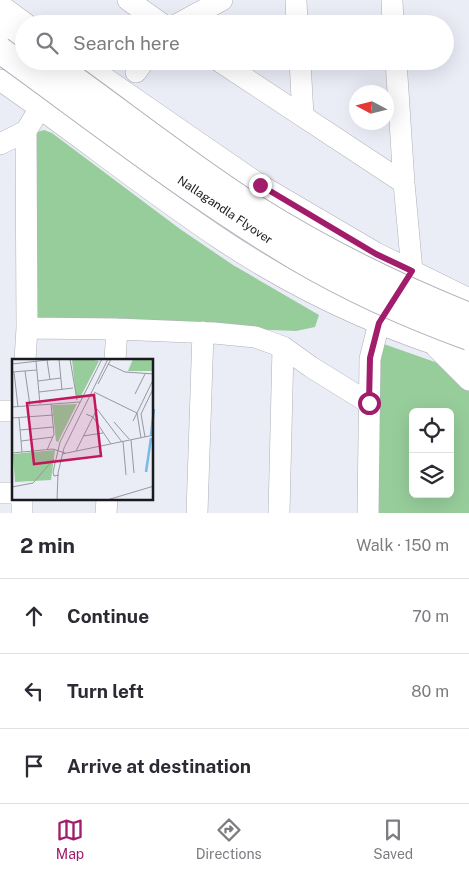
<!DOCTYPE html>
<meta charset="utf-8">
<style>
:root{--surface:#fff;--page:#f2f2f3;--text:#2b2b33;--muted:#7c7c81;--line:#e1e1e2;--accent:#a11c6a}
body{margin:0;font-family:"Public Sans",sans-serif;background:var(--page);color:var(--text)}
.controls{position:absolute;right:15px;bottom:15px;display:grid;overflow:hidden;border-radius:8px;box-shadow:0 5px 20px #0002}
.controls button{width:45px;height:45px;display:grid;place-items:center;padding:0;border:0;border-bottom:1px solid var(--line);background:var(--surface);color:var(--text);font:25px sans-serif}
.compass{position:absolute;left:349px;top:85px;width:45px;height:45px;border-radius:50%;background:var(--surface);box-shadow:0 5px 20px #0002;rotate:277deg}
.stop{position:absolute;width:15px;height:15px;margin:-11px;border:4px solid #a11c6a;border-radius:50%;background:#fff}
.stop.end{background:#a11c6a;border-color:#fff;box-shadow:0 1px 5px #0008}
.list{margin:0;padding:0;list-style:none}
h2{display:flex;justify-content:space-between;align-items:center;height:65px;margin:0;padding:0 20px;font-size:21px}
h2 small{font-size:16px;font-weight:400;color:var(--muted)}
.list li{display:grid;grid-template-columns:32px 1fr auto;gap:15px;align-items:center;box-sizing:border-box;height:75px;padding:0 20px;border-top:1px solid var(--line)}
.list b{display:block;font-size:19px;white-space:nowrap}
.list em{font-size:16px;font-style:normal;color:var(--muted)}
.icon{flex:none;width:28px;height:28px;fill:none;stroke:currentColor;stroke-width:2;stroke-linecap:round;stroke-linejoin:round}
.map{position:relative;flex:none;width:469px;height:513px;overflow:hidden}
.search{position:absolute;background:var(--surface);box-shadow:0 5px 20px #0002;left:15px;right:15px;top:15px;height:55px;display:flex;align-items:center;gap:12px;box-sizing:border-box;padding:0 18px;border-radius:28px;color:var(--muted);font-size:19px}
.sheet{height:290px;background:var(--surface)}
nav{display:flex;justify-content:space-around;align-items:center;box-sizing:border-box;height:70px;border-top:1px solid var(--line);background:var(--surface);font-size:14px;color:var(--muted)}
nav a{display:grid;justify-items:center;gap:2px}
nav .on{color:var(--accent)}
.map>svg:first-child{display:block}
.green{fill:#97cd9b;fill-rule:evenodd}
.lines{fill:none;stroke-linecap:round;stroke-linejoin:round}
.minor-casing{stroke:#aeb0b9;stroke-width:22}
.major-casing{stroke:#aeb0b9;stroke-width:28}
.minor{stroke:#fff;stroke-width:21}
.major{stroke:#fff;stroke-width:26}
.major-bridge-casing{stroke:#aeb0b9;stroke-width:28;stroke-linecap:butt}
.major-bridge{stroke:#fff;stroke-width:26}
.route{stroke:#a11c6a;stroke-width:6}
.labels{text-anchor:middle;stroke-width:4.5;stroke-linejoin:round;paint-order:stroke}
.street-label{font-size:12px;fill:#1a1a1e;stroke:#fff}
.inset-river{fill:none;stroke:#78bae5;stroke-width:2.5}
.inset-road{fill:none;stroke:#9798a0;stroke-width:1}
.view{fill:#c2185b;fill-opacity:0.15;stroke:#c2185b;stroke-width:2.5}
.inset-edge{fill:none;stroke:#1a1a1e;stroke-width:2.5}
</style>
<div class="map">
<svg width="469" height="513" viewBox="0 0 469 513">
<rect width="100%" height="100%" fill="#eaecf6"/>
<!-- green -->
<path class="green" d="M44,130L52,133L180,229L233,265L319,315L315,327L296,331L35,320L32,139L37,132Z
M381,343L469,374V513H377ZM413,412H450V494H413Z"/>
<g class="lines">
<!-- minor casing -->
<g class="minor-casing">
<path id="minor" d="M128,0L162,24
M296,0L297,24
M392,0L393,24
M0,5L26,24
M178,24L222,0
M80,61L260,185L376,253L469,299
M219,61L404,183
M300,61L303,116
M396,61L404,183L412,271L415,282
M136,72L144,61
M0,80C74,131 144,188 219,238C295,289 381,329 469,355
M0,144L26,131
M27,328L117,329L214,333L255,337L283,347L311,367L369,403
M436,347L469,380
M25,360L27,328L26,131L40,108
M115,360L117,329
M0,411H14
M0,493H14
M22,513V499
M106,513L107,499
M197,513L203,332
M279,513L283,347
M368,513L370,359L379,323L386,312"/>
</g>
<!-- major casing -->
<g class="major-casing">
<path id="major" d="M0,26L24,43"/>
</g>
<!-- minor -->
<use href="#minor" class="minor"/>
<!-- major -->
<use href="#major" class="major"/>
<!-- major-bridge casing -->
<g class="major-bridge-casing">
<path id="major-bridge" d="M0,50C98,121 194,196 298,258C351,289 411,316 469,337
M49,61C117,109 183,162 253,207C321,250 394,286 469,316"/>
</g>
<!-- major-bridge -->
<use href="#major-bridge" class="major-bridge"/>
</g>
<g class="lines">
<!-- route -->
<path class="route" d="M260,185L376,254L412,271L379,323L370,358L369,403"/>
</g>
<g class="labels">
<!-- street labels -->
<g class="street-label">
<text transform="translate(225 210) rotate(34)" y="4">Nallagandla Flyover</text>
</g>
</g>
<!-- overview -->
<g transform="translate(12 359)">
<rect width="141" height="141" fill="#eaecf6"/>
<path d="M78,0L87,2L69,37H64L60,1ZM121,0H141V12H116ZM65,45L46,83L44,82L40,46ZM43,91L39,121L3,123L1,95Z" fill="#97cd9b"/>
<path class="inset-river" d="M139,76L142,50M134,113L139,79"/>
<path class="inset-road" d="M47,0L50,31M58,0L65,41M35,1L38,21M24,2L28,45M0,5L44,0M96,5L113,13L142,15M13,12L18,47M0,13L25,11M2,13L6,48M26,22L49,19M86,25L99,0M27,33L61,29M82,33L125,54L121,62M123,35L133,15M0,48L68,43M74,55L81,58L99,85M0,59L41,56M7,59L10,93M102,63L117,80M8,71L41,68M71,77L91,74M133,78L129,55L142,28M129,79L125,54L142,19M119,81L122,114M9,82L41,78M111,82L114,116M35,91L42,75L39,45M64,92L85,50L110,83M0,94L41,90L53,94M50,95L142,76M47,116L42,117L41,113L48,83L90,0M0,128L21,124L42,100M45,141L46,114L52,89L96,0M95,141L142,127"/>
<path class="view" d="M82,36L89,97L22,105L15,44Z"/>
<rect width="141" height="141" class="inset-edge"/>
</g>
</svg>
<div class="controls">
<button><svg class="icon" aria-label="locate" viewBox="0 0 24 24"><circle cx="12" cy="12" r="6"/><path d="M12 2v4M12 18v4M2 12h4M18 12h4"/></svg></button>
<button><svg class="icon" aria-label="layers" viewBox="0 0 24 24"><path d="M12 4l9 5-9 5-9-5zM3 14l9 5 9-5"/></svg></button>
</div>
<svg class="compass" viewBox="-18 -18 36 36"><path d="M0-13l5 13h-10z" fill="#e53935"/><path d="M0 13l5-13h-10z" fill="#7c7c81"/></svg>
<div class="stop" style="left:369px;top:403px"></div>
<div class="stop end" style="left:260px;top:185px"></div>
<div class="search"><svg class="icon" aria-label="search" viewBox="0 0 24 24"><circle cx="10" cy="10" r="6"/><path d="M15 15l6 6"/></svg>Search here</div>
</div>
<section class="sheet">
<h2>2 min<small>Walk · 150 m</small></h2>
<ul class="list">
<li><svg class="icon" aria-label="ahead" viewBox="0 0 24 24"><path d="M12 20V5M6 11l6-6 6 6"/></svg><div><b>Continue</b></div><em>70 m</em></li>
<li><svg class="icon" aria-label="left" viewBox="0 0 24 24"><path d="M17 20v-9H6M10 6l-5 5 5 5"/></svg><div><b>Turn left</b></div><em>80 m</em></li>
<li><svg class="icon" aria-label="arrive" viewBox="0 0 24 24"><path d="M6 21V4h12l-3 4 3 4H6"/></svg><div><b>Arrive at destination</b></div></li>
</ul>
</section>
<nav>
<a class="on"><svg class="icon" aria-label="map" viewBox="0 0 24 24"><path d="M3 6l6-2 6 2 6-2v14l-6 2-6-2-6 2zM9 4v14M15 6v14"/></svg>Map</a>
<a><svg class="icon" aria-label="directions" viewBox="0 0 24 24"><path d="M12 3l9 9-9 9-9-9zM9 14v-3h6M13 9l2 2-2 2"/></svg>Directions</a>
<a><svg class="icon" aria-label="saved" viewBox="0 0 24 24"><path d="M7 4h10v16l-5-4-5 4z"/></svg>Saved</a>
</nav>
